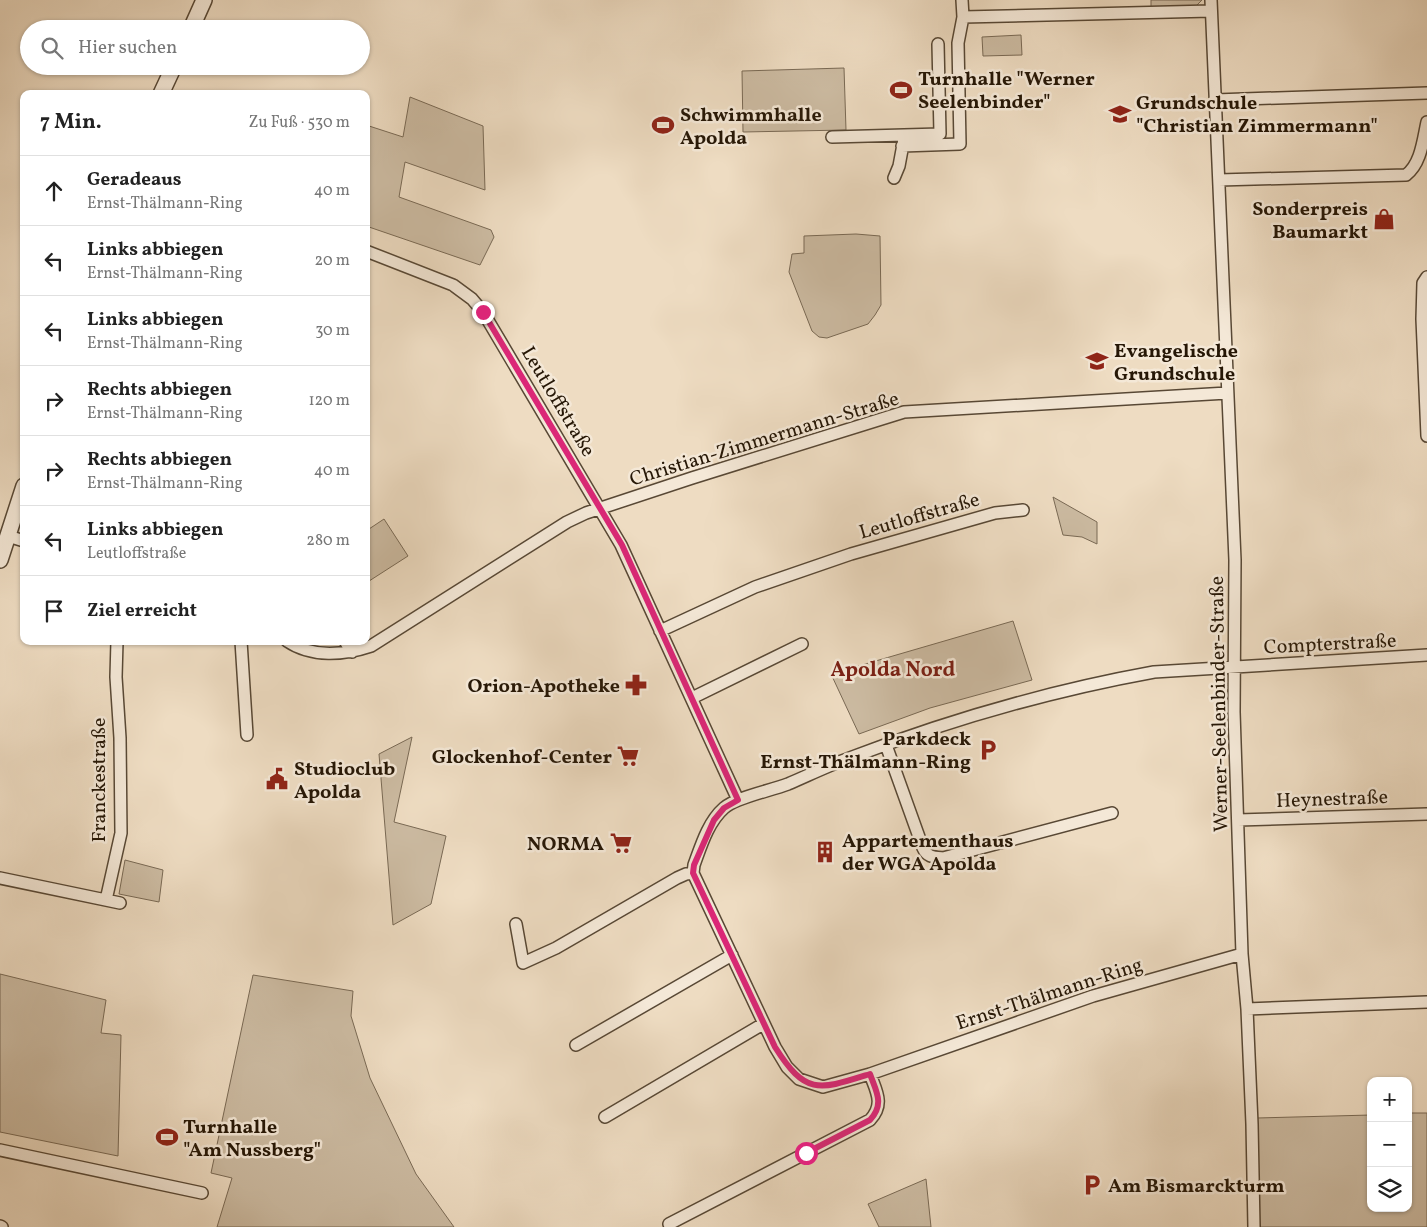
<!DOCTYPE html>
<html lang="de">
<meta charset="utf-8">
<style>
:root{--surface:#fff;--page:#f2f2f2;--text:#222;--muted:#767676;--line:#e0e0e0}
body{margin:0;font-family:Vollkorn,serif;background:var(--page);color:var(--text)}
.controls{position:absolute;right:15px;bottom:15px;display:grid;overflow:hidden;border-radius:10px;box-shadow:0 1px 4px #0004}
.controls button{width:45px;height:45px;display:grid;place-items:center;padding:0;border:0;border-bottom:1px solid var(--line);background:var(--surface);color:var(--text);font:25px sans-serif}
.stop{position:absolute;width:15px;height:15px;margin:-11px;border:4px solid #db2777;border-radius:50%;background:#fff}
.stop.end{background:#db2777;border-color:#fff;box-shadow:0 1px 5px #0008}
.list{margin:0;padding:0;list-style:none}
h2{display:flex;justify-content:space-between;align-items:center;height:65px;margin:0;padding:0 20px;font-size:21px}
h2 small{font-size:16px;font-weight:400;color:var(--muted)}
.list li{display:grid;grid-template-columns:32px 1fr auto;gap:15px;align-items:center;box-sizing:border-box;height:70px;padding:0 20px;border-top:1px solid var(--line)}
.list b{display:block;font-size:19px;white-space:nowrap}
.list p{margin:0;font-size:16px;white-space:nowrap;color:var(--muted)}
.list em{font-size:16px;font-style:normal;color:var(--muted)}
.icon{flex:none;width:28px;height:28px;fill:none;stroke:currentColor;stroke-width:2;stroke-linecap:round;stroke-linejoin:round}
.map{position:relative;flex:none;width:1427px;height:1227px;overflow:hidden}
.search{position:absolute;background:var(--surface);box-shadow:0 1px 4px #0004;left:20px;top:20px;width:350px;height:55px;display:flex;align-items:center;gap:12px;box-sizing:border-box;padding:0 18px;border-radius:28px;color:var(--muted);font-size:19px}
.panel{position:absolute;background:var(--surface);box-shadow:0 1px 4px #0004;left:20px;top:90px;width:350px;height:555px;border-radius:10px}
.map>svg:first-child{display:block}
.green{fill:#ccbba2;stroke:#796954}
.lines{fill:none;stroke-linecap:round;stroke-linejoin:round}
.minor-casing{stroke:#584835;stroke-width:14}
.tertiary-casing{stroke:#584835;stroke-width:18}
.minor{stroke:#f4e8d7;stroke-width:11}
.tertiary{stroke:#f4e8d7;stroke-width:15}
.route{stroke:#db2777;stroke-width:6}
.labels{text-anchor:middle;stroke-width:5;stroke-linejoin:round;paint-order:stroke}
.poi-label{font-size:20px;font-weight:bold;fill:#261706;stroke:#f4e8d7;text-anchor:start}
.street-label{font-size:20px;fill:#261706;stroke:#f4e8d7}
.neighbourhood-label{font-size:21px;font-weight:bold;fill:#7a1f14;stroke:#f4e8d7}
</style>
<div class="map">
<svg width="1427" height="1227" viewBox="0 0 1427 1227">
<rect width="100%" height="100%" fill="#eedcc2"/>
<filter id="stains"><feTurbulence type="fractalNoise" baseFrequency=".004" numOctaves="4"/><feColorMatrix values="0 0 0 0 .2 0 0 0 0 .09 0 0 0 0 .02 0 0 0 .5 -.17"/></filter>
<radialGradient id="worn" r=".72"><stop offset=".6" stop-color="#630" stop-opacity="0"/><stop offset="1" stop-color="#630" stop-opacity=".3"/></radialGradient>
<!-- green -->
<path class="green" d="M1151,0H1202L1195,7L1151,8Z
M1021,35L1022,55L983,56L982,37Z
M844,68L846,130L743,132L742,71Z
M410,97L483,126L485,190L405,162L399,197L491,230L494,237L480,265L366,226V125L403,137Z
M856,234L880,236L881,305L875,315L868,324L827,338L819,337L812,331L789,272L792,254L804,253V236Z
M1053,497L1097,522V544L1082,537L1063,535Z
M384,519L408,556L366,583V531Z
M1013,621L1032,680L930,708L859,734L831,674Z
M412,737L394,822L446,836L431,904L393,925L379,754Z
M125,860L163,870L159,902L119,894Z
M0,974L106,1000L101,1033L121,1035L118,1156L0,1132Z
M253,975L353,991L351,1016L370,1078L416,1174L454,1227H217L232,1178L211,1173Z
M1408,1113H1427V1227H1259L1257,1118L1371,1115V1208H1408Z
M926,1179L931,1227H879L868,1204Z"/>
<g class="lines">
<!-- minor casing -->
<g class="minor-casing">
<path id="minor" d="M1211,0L1235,560L1234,712L1242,954L1247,1009L1252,1124L1254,1227
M963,17L1211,11
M1215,100L1427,93
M832,137L940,134L938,44
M902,146L960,144L958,43L963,17L962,0
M894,178L899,166L904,139
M1219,180L1406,175C1421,164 1423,140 1427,122
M366,251L453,285L472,299L483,312L621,545L738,800
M1427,277L1423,283L1422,319L1427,436
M8,536L24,541
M660,631L755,587L851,554L995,513L1023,510
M241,641L247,735
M287,641C312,658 344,655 371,646L567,522L586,513L692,478L904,412L1227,393
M345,641L352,652
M692,698L802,644
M886,745L923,848C927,857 933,857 943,858L1112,813
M1238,820L1427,814
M0,878L120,903
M106,900L121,833L120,738L116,677L117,641
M516,924L523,963L556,948L677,878L686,874L693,873
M1242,954L1093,996L870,1074L823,1087L799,1079L787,1067L775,1047L693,873L694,865C701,846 708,822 724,808C737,797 770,791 788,784C807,776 827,766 847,759C946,721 1049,691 1154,672L1427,655
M1247,1009L1427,1002
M576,1045L732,955
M605,1117L763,1024
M0,1150L202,1193
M669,1224L870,1120C885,1104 876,1091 870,1074
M0,1226L2,1227"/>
</g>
<!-- tertiary casing -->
<g class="tertiary-casing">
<path id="tertiary" d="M191,29L204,0
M161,94L174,66
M0,560L24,486"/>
</g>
<!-- minor -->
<use href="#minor" class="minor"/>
<!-- tertiary -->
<use href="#tertiary" class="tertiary"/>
</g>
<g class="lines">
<!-- route -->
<path class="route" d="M483,312L622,545L738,800L724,808L714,820L694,865L693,873L775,1047C806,1096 819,1090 870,1074C876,1091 885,1104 870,1120L806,1153"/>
</g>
<!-- icons -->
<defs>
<g id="stadium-bare" transform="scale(1.725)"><path d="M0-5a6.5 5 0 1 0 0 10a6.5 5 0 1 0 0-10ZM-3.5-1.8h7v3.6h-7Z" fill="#8f2418" stroke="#f4e8d7" stroke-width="2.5" paint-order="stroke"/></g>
<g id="school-bare" transform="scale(1.725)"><path d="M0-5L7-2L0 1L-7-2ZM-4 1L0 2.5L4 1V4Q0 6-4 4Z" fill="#8f2418" stroke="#f4e8d7" stroke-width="2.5" paint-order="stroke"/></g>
<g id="shop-bare" transform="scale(1.725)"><path d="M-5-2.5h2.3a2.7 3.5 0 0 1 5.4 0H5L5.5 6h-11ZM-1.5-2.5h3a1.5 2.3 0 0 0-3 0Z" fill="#8f2418" stroke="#f4e8d7" stroke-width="2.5" paint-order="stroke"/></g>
<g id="pharmacy-bare" transform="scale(1.725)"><path d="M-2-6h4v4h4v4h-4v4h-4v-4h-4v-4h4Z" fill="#8f2418" stroke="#f4e8d7" stroke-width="2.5" paint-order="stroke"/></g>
<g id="parking-bare" transform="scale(1.725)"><path d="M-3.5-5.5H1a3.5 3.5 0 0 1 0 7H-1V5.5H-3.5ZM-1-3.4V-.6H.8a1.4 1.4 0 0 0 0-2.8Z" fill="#8f2418" stroke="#f4e8d7" stroke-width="2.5" paint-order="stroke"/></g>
<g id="supermarket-bare" transform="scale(1.725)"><path d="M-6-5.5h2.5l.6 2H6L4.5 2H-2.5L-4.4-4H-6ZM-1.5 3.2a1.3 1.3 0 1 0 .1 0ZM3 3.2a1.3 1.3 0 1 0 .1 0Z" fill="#8f2418" stroke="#f4e8d7" stroke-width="2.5" paint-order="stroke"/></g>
<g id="civic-bare" transform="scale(1.725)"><path d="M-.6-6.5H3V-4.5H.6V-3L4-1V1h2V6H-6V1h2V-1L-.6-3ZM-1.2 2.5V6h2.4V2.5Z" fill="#8f2418" stroke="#f4e8d7" stroke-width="2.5" paint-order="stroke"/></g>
<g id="building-bare" transform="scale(1.725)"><path d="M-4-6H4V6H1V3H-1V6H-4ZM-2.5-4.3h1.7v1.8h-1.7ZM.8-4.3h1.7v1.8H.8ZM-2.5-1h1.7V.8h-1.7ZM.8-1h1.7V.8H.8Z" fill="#8f2418" stroke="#f4e8d7" stroke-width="2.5" paint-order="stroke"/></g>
</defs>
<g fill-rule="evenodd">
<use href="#stadium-bare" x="901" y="90"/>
<use href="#school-bare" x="1120" y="114"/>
<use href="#stadium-bare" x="663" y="125"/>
<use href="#shop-bare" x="1384" y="219"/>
<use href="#school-bare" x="1097" y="361"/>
<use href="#pharmacy-bare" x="636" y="685"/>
<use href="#parking-bare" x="988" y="750"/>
<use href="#supermarket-bare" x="628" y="756"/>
<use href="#civic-bare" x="277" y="779"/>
<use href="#supermarket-bare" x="621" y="843"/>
<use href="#building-bare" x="825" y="852"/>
<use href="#stadium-bare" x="167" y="1137"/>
<use href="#parking-bare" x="1092" y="1185"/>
</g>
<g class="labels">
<!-- poi labels -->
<g class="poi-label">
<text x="918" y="85">Turnhalle "Werner<tspan x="918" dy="23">Seelenbinder"</tspan></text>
<text x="1136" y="109">Grundschule<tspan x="1136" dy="23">"Christian Zimmermann"</tspan></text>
<text x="680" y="121">Schwimmhalle<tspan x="680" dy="23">Apolda</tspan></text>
<text x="1368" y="215" text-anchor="end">Sonderpreis<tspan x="1368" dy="23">Baumarkt</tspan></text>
<text x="1114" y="357">Evangelische<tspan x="1114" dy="23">Grundschule</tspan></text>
<text x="620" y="692" text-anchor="end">Orion-Apotheke</text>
<text x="971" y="745" text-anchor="end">Parkdeck<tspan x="971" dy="23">Ernst-Thälmann-Ring</tspan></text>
<text x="612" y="763" text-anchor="end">Glockenhof-Center</text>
<text x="294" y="775">Studioclub<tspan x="294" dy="23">Apolda</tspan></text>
<text x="842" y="847">Appartementhaus<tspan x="842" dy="23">der WGA Apolda</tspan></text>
<text x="604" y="850" text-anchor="end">NORMA</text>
<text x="183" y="1133">Turnhalle<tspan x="183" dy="23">"Am Nussberg"</tspan></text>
<text x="1108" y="1192">Am Bismarckturm</text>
</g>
<!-- street labels -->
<g class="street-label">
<text transform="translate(559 401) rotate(59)" y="7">Leutloffstraße</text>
<text transform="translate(764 438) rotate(-17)" y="7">Christian-Zimmermann-Straße</text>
<text transform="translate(919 515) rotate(-16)" y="7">Leutloffstraße</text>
<text transform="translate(1330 643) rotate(-3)" y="7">Compterstraße</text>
<text transform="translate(1218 704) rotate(-91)" y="7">Werner-Seelenbinder-Straße</text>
<text transform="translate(98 780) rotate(-90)" y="7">Franckestraße</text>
<text transform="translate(1332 798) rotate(-2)" y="7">Heynestraße</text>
<text transform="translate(1049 993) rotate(-18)" y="7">Ernst-Thälmann-Ring</text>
</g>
<!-- neighbourhood labels -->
<g class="neighbourhood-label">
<text x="893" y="676">Apolda Nord</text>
</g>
</g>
<rect width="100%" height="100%" filter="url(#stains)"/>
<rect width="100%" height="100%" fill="url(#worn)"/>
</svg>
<div class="controls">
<button>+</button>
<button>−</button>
<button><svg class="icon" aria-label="layers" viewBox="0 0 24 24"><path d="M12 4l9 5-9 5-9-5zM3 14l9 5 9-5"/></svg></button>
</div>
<div class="stop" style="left:806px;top:1153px"></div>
<div class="stop end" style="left:483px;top:312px"></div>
<div class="search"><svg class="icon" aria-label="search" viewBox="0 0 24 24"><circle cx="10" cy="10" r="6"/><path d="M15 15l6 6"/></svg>Hier suchen</div>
<section class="panel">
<h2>7 Min.<small>Zu Fuß · 530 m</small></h2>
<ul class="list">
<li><svg class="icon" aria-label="ahead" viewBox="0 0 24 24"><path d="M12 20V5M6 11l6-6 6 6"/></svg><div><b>Geradeaus</b><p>Ernst-Thälmann-Ring</p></div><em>40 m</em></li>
<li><svg class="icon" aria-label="left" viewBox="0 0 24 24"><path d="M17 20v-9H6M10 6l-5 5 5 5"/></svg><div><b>Links abbiegen</b><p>Ernst-Thälmann-Ring</p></div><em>20 m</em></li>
<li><svg class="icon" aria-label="left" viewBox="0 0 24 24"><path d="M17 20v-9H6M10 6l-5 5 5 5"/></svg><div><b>Links abbiegen</b><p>Ernst-Thälmann-Ring</p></div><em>30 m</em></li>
<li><svg class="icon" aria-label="right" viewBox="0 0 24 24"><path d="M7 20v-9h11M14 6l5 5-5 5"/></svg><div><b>Rechts abbiegen</b><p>Ernst-Thälmann-Ring</p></div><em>120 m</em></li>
<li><svg class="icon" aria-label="right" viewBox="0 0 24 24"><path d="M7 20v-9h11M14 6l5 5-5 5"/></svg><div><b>Rechts abbiegen</b><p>Ernst-Thälmann-Ring</p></div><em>40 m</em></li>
<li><svg class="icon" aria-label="left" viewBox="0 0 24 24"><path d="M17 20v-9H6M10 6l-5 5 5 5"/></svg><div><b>Links abbiegen</b><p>Leutloffstraße</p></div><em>280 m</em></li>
<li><svg class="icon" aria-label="arrive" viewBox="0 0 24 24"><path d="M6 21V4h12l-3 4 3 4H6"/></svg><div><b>Ziel erreicht</b></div></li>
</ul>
</section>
</div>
